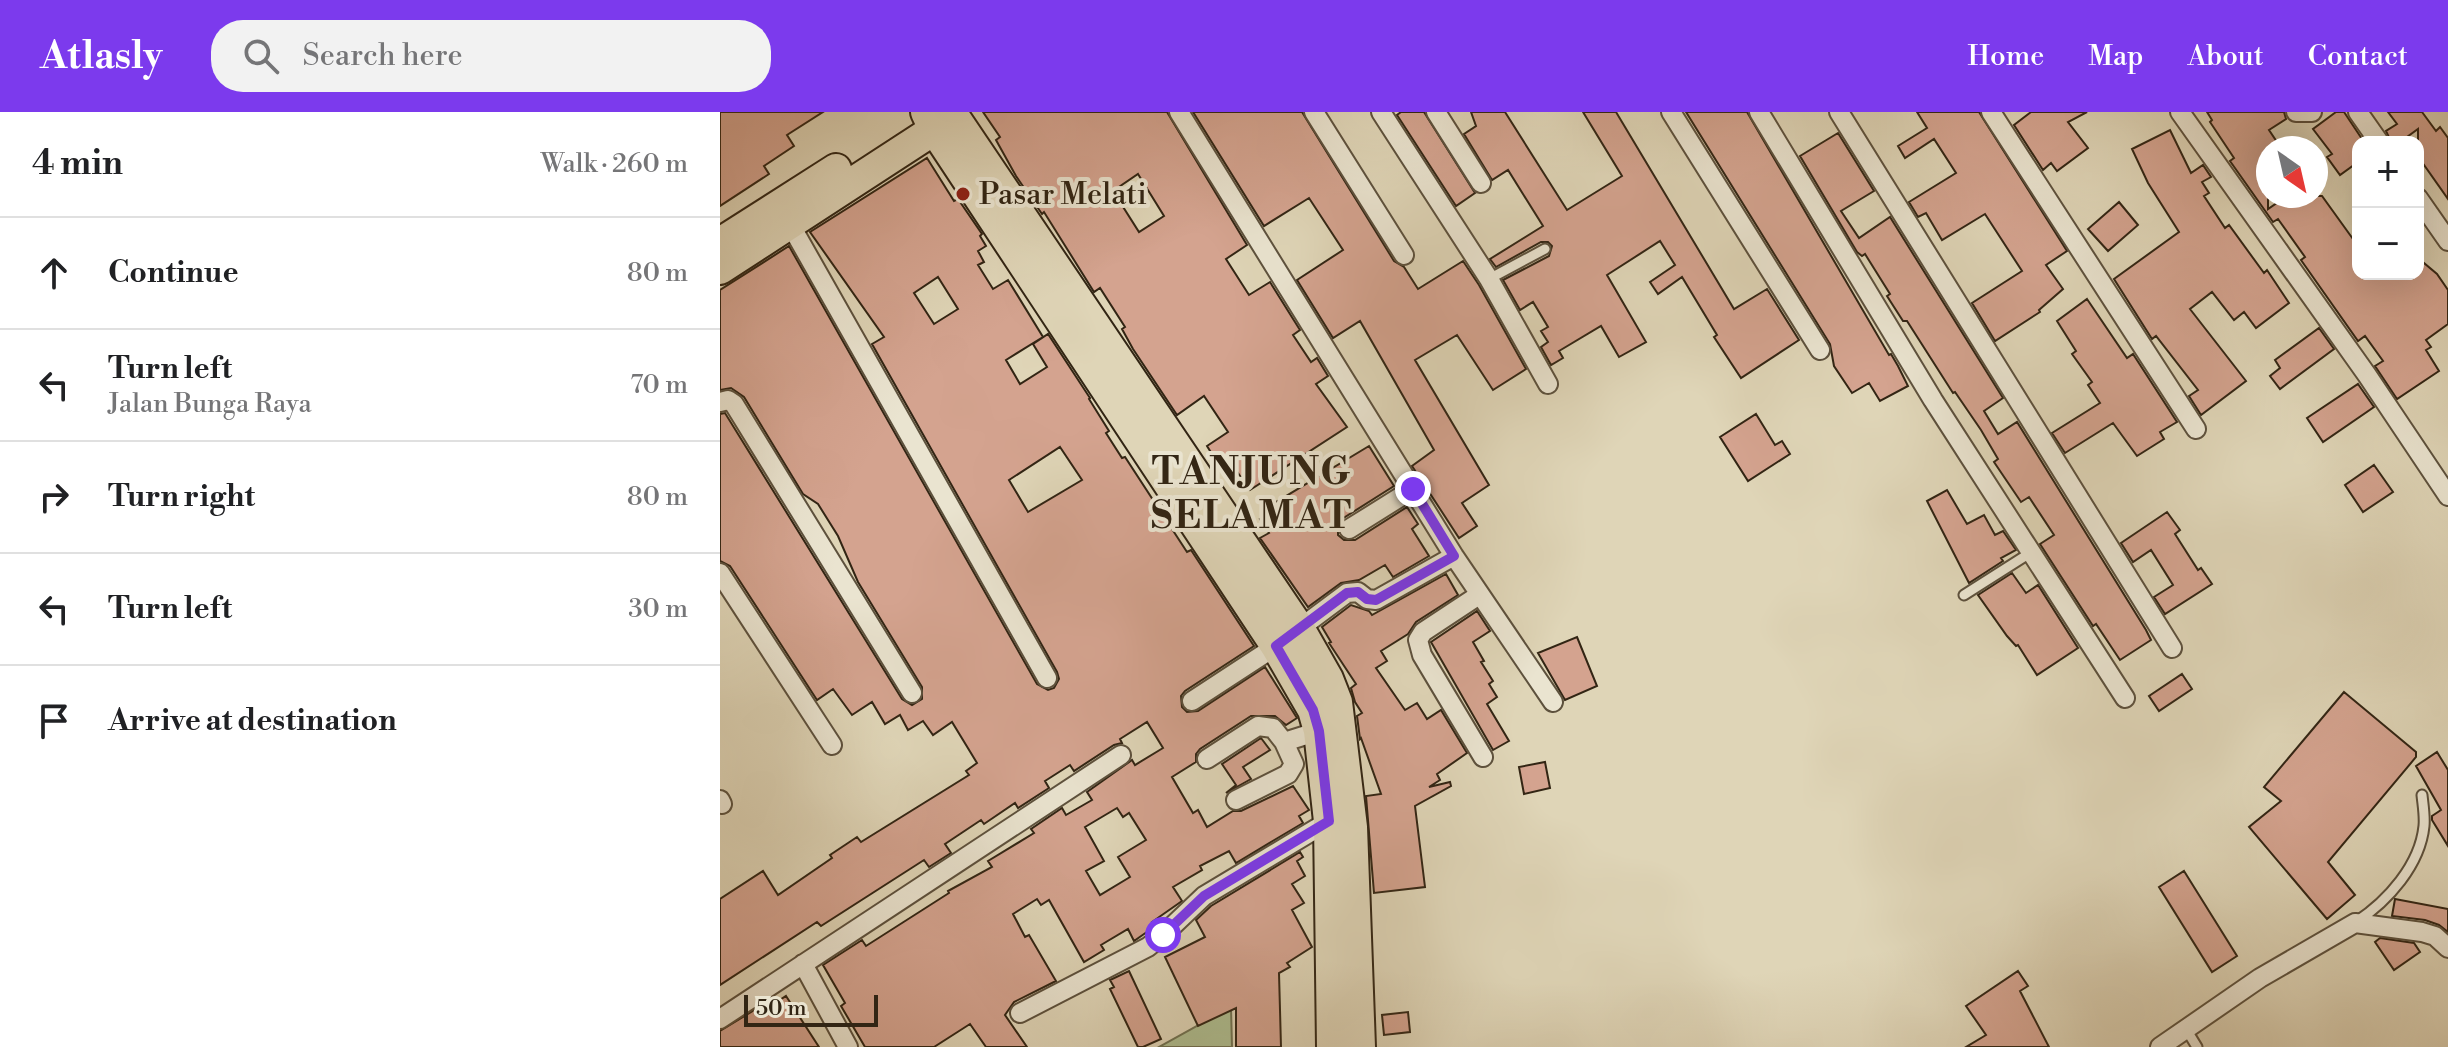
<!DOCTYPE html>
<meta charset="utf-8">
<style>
:root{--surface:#fff;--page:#f2f2f2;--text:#202124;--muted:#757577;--line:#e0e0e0;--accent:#7c3aed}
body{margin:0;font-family:"Libre Bodoni",serif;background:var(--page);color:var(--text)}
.controls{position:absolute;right:24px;top:24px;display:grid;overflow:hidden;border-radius:16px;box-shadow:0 8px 32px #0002}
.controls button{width:72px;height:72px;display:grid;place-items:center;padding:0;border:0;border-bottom:2px solid var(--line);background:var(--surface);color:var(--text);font:40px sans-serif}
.compass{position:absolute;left:1536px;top:24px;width:72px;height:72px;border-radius:50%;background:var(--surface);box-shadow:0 8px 32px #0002;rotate:146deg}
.scale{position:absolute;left:24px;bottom:20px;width:134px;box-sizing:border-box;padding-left:8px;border:4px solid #322514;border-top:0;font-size:22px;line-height:28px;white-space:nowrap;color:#322514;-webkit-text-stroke:6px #eae4d0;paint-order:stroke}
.stop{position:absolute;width:24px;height:24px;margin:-18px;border:6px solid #7c3aed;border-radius:50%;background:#fff}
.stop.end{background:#7c3aed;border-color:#fff;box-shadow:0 2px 8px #0008}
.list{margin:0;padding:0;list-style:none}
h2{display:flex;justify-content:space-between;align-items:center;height:104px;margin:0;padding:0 32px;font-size:34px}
h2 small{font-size:26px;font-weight:400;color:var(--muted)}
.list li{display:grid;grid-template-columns:52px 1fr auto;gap:24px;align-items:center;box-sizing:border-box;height:112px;padding:0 32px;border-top:2px solid var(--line)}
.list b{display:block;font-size:30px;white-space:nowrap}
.list p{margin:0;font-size:26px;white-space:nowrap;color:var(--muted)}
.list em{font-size:26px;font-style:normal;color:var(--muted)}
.icon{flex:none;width:44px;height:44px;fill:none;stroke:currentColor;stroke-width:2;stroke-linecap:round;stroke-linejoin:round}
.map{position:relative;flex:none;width:1728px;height:935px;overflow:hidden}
header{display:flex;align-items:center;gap:48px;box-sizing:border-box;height:112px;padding:0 40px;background:var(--accent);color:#fff}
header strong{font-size:38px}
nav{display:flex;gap:44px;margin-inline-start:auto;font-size:28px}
.search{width:560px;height:72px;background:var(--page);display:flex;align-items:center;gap:20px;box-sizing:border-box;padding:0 28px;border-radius:32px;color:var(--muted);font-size:30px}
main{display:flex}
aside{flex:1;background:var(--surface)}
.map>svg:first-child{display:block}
.green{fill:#aebe91;stroke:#707252;stroke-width:2}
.building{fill:#d4a38f;stroke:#322514;stroke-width:2;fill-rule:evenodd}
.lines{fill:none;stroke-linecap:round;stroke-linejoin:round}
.service-casing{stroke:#5d513d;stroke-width:13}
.minor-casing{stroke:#5d513d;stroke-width:22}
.primary-casing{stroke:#322514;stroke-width:34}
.service{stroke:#eae4d0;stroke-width:9}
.minor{stroke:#eae4d0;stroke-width:18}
.primary{stroke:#dfd5b7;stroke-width:30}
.route{stroke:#7c3aed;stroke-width:10}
.poi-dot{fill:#8f2418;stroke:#eae4d0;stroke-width:3}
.labels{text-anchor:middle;stroke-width:8;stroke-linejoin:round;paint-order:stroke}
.poi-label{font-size:30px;fill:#322514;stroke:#eae4d0;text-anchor:start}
.district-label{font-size:38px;font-weight:bold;letter-spacing:2px;fill:#322514;stroke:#eae4d0}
</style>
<header>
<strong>Atlasly</strong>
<div class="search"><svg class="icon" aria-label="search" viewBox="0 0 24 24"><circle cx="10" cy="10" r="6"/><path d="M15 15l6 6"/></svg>Search here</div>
<nav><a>Home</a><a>Map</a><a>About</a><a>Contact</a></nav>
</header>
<main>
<aside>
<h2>4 min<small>Walk · 260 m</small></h2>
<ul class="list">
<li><svg class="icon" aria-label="ahead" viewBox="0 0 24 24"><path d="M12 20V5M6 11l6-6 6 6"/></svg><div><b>Continue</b></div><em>80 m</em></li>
<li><svg class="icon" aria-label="left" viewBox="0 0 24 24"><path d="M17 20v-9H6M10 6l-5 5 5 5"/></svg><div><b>Turn left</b><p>Jalan Bunga Raya</p></div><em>70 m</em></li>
<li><svg class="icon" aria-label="right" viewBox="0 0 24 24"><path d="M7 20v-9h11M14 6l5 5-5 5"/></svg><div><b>Turn right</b></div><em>80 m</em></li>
<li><svg class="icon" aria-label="left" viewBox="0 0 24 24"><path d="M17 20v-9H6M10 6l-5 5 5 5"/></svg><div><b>Turn left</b></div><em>30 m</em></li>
<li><svg class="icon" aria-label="arrive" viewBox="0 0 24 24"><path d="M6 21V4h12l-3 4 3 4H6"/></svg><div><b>Arrive at destination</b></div></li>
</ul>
</aside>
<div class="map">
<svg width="1728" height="935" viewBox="0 0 1728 935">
<rect width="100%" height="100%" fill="#dfd5b7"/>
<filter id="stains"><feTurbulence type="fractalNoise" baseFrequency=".0025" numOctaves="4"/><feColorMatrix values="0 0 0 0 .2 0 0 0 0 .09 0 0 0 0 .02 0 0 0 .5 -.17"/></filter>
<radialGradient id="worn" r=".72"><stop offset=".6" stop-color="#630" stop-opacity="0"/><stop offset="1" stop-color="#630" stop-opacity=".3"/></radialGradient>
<!-- green -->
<path class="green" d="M511,895L512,935H439Z"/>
<!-- building -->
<path class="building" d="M0,0H103L67,23L74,34L44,54L49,62L0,94Z
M263,0H447L527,133L506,147L529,183L550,170L580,218L573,223L591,250L597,246L608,264L596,272L627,315L530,378L506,344L497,350L487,334L508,320L484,284L457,303L413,237L402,217L405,215L380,176L374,180L324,100L322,102L296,64L276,28L280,25ZM418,62L444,104L419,120L393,79Z
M473,0H582L674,149L684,155L698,177L743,149L759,173L806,257L773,278L737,223L695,248L769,373L742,391L757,414L739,426L692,354L714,338L640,209L613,226L577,168L623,138L589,86L544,114Z
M681,0H704L755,81L736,94L677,3Z
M751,0H785L847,98L902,64L863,0H896L1014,197L1047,177L1079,228L1021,266L994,225L997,223L962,165L938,182L930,170L955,153L940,129L887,163L926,230L899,245L881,214L839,239L843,246L831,253L821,235L828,230L821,219L828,215L813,190L800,198L783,168L829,144L832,134L828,130H821L776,155L770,147L823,114L788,58L772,68L744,22L756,14Z
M966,0H1027L1169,243L1171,242L1178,254L1188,274L1160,289L1149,271L1132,281L1114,254L1110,232Z
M1197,0H1259L1347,139L1326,153L1343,177L1319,198L1320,200L1275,229L1252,191L1302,159L1265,102L1222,128L1206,101L1198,105L1189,90L1236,61L1214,27L1185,46L1178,34L1207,16Z
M1311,0H1367L1348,10L1368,36L1337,59L1331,51L1323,58L1294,13Z
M1487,0H1564L1566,7L1549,18L1561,36H1548V97L1567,84H1602L1638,134V162H1698V146L1717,162L1728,178V212L1706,228L1711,235L1706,238L1719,259L1677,287L1655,254L1663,249L1645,224L1638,229L1581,148L1585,145L1558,107L1553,110L1510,49L1514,46L1490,10L1492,8Z
M1616,0H1624L1644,30H1638V50L1620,63L1607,45L1612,42L1593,17Z
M1668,0H1702L1716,19L1720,15L1728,26V87L1704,53L1698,58V17L1680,30H1671L1666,19L1677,12Z
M1450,18L1471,61L1483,53L1491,65L1482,70L1489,81L1484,84L1505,116L1509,113L1544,161L1547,158L1569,191L1536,216L1524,200L1514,208L1492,180L1470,197L1526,269L1481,303L1469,284L1478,278L1436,224L1432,227L1394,167L1459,120L1428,71L1412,37Z
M1118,21L1154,79L1121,99L1139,126L1170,105L1283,286L1264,299L1278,322L1297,310L1426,518L1431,528L1400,548L1376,512L1373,514L1320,432L1334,423L1309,385L1301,390L1274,350L1278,347L1261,318L1235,280L1233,281L1187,209H1183L1167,184L1170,182L1145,142L1142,144L1137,140L1080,44Z
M207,46L234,89L238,87L262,122L260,124L266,134L258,139L264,150L258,153L273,177L288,168L323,225L286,248L300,272L327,255L313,232L328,222L370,286L369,287L389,319L386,321L402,346L405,345L467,440L471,438L534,534L465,579L461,584L462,595L467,600L478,599L545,555L577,606L566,613L555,604H531L480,637L476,642V650L452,665L473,701L478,698L487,715L513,699H521L573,674L589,698L579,704L583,711L516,751L509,739L480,754L482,758L453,775L462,789L432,810L434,815L414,829L408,817L381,833L384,838L364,850L329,788L321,793L317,787L293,802L305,825L309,823L336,869L294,890L285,903L307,935H266L250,912L214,935H145L121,894L125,891L103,853L142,828L146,834L229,781L228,779L272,755L268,749L314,721L311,717L342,696L346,703L372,688L367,680L412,648L415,653L443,636L427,610L400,627L402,631L394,633L354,659L350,653L325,669L329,676L298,696L295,691L264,712L261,708L225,732L231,741L209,755L204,748L101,814L97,810L0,873V787L43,759L58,783L112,746L110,743L137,725L141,730L249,663L246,659L257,651L232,610L213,623L203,609L188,618L180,603L165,612L152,590L132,603L113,577L97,588L10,454L0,449V302L5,301L182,587L192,593L202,587V575L138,470L118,424L98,392L83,382L24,285L11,276L0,278V178L69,134L317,572L328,578L334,576L339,567L337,560L152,232L164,225L90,120ZM218,165L238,197L214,212L194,181ZM340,335L362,368L308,400L289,368ZM397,696L403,705L409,701L426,728L398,745L410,765L380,783L366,759L384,749L365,715Z
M1399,90L1418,113L1388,139L1368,117Z
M1367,187L1407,246L1413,242L1457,310L1440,320L1444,327L1417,344L1393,311L1345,341L1332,321L1380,291L1368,273L1372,270L1352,242L1356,239L1337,209Z
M1599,216L1614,237L1560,277L1550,264L1560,256L1555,248Z
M1638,272L1654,295L1603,330L1587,306Z
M1036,302L1055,333L1062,329L1070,342L1028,369L1000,325Z
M649,334L674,374L622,407L618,412V423L624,428H635L687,395L698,412L692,417L709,444L673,465L665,453L639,468L621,471L588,495L540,426L549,421L540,407L546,403L543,398Z
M1654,353L1673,380L1643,400L1625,373Z
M1227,378L1247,412L1264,403L1275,423L1283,419L1296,438L1281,446L1283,449L1249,471L1207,389Z
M1447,400L1460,418L1455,422L1478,458L1481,456L1492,472L1445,502L1434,485L1453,473L1431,438L1413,450L1401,431Z
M1292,461L1306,481L1318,473L1358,536L1317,563L1298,533L1296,534L1287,524L1258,483Z
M726,462L738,483L696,510L688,522L661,539L667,549L656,556L685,598L697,591L707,607L721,598L747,641L717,662L720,668L709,675L730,670L731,674L695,694L705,775L654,781L646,684L661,682L641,626L640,627L637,604L642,601L635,590L631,576L636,572L609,531L611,530L602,515L631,493L649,499L652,503Z
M757,499L770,519L753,530L764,549L761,550L773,569L769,572L777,585L767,592L789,629L773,638L711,530Z
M857,525L877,574L845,588L818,541Z
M1462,562L1472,577L1439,599L1429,584Z
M1624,580L1696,640V645L1608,750L1635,783L1607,807L1529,715L1561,689L1544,675Z
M541,626L550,638L523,655L531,667L506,681L516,673L502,652Z
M1717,640L1728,658V734L1712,708V704L1721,698L1696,654Z
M825,650L830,676L804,682L799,655Z
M580,740L583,745L577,749L585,764L572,772L584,791L572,798L592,835L567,851L570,855L559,861L561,935H516V896L478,914L445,845L485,825L476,808L491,794Z
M1464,759L1517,844L1492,860L1439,775Z
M1675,787L1728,797V820L1719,813L1705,808L1672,804Z
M1660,826L1694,831L1700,840L1674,858L1655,830Z
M409,859L441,927L423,935H418L390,877L394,875L390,868Z
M1298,859L1308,874L1300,879L1329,935H1246L1266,923L1246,894Z
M66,884L99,935H0V919L49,889L52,893Z
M688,900L690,920L664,923L662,903Z"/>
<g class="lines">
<!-- service casing -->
<g class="service-casing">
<path id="service" d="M769,167L825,137
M1244,483L1310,441
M1636,810C1668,789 1700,753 1704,714C1705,704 1703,693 1702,683
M1466,917L1477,935"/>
</g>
<!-- minor casing -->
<g class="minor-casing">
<path id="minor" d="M459,0L734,444L833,590
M594,0L684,143
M661,0L769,167L828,272
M716,0L761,71
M951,0L1100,238
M1039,0L1213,288L1405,586
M1119,0L1452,536
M1271,0L1476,317
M1460,0L1647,263L1728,384
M1576,0H1592
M1638,0L1659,30
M1698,86L1728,129
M70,112L327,566
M0,290L8,288L14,292L192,581
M629,417L693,377
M0,461L112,633
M759,483L703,520L698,528L702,543L763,645
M472,589L556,534L627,481L638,480L647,487L656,488L734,444
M487,647L538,614L553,616L564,630
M0,688L2,692
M516,688L568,662L574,652L564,630L599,619
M83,852L128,935
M300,901L428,835L443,823L484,784L609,709
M0,907L401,643
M1440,935L1540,866L1635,811L1702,820L1715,824L1728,836"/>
</g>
<!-- primary casing -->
<g class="primary-casing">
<path id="primary" d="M206,0L214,17L556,534L593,598L599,619L609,709L612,935
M231,0L579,516L608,567L617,590L632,715L640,935
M0,131L116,57
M0,157L229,8"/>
</g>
<!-- service -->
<use href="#service" class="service"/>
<!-- minor -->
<use href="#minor" class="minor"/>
<!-- primary -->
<use href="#primary" class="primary"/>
</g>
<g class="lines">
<!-- route -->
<path class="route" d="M443,823L484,784L609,709L599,619L593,598L556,534L627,481L638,480L647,487L656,488L734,444L693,377"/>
</g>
<!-- markers -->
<circle class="poi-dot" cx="243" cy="82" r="8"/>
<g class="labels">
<!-- poi labels -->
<g class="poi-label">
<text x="259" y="92">Pasar Melati</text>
</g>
<!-- district labels -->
<g class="district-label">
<text x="532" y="372">TANJUNG<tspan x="532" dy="44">SELAMAT</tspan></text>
</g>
</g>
<rect width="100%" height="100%" filter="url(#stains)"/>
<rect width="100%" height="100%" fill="url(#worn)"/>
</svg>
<div class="controls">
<button>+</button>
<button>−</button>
</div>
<svg class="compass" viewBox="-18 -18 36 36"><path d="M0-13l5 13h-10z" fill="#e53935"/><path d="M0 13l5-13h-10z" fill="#757577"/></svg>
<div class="scale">50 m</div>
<div class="stop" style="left:443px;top:823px"></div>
<div class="stop end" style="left:693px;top:377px"></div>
</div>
</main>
